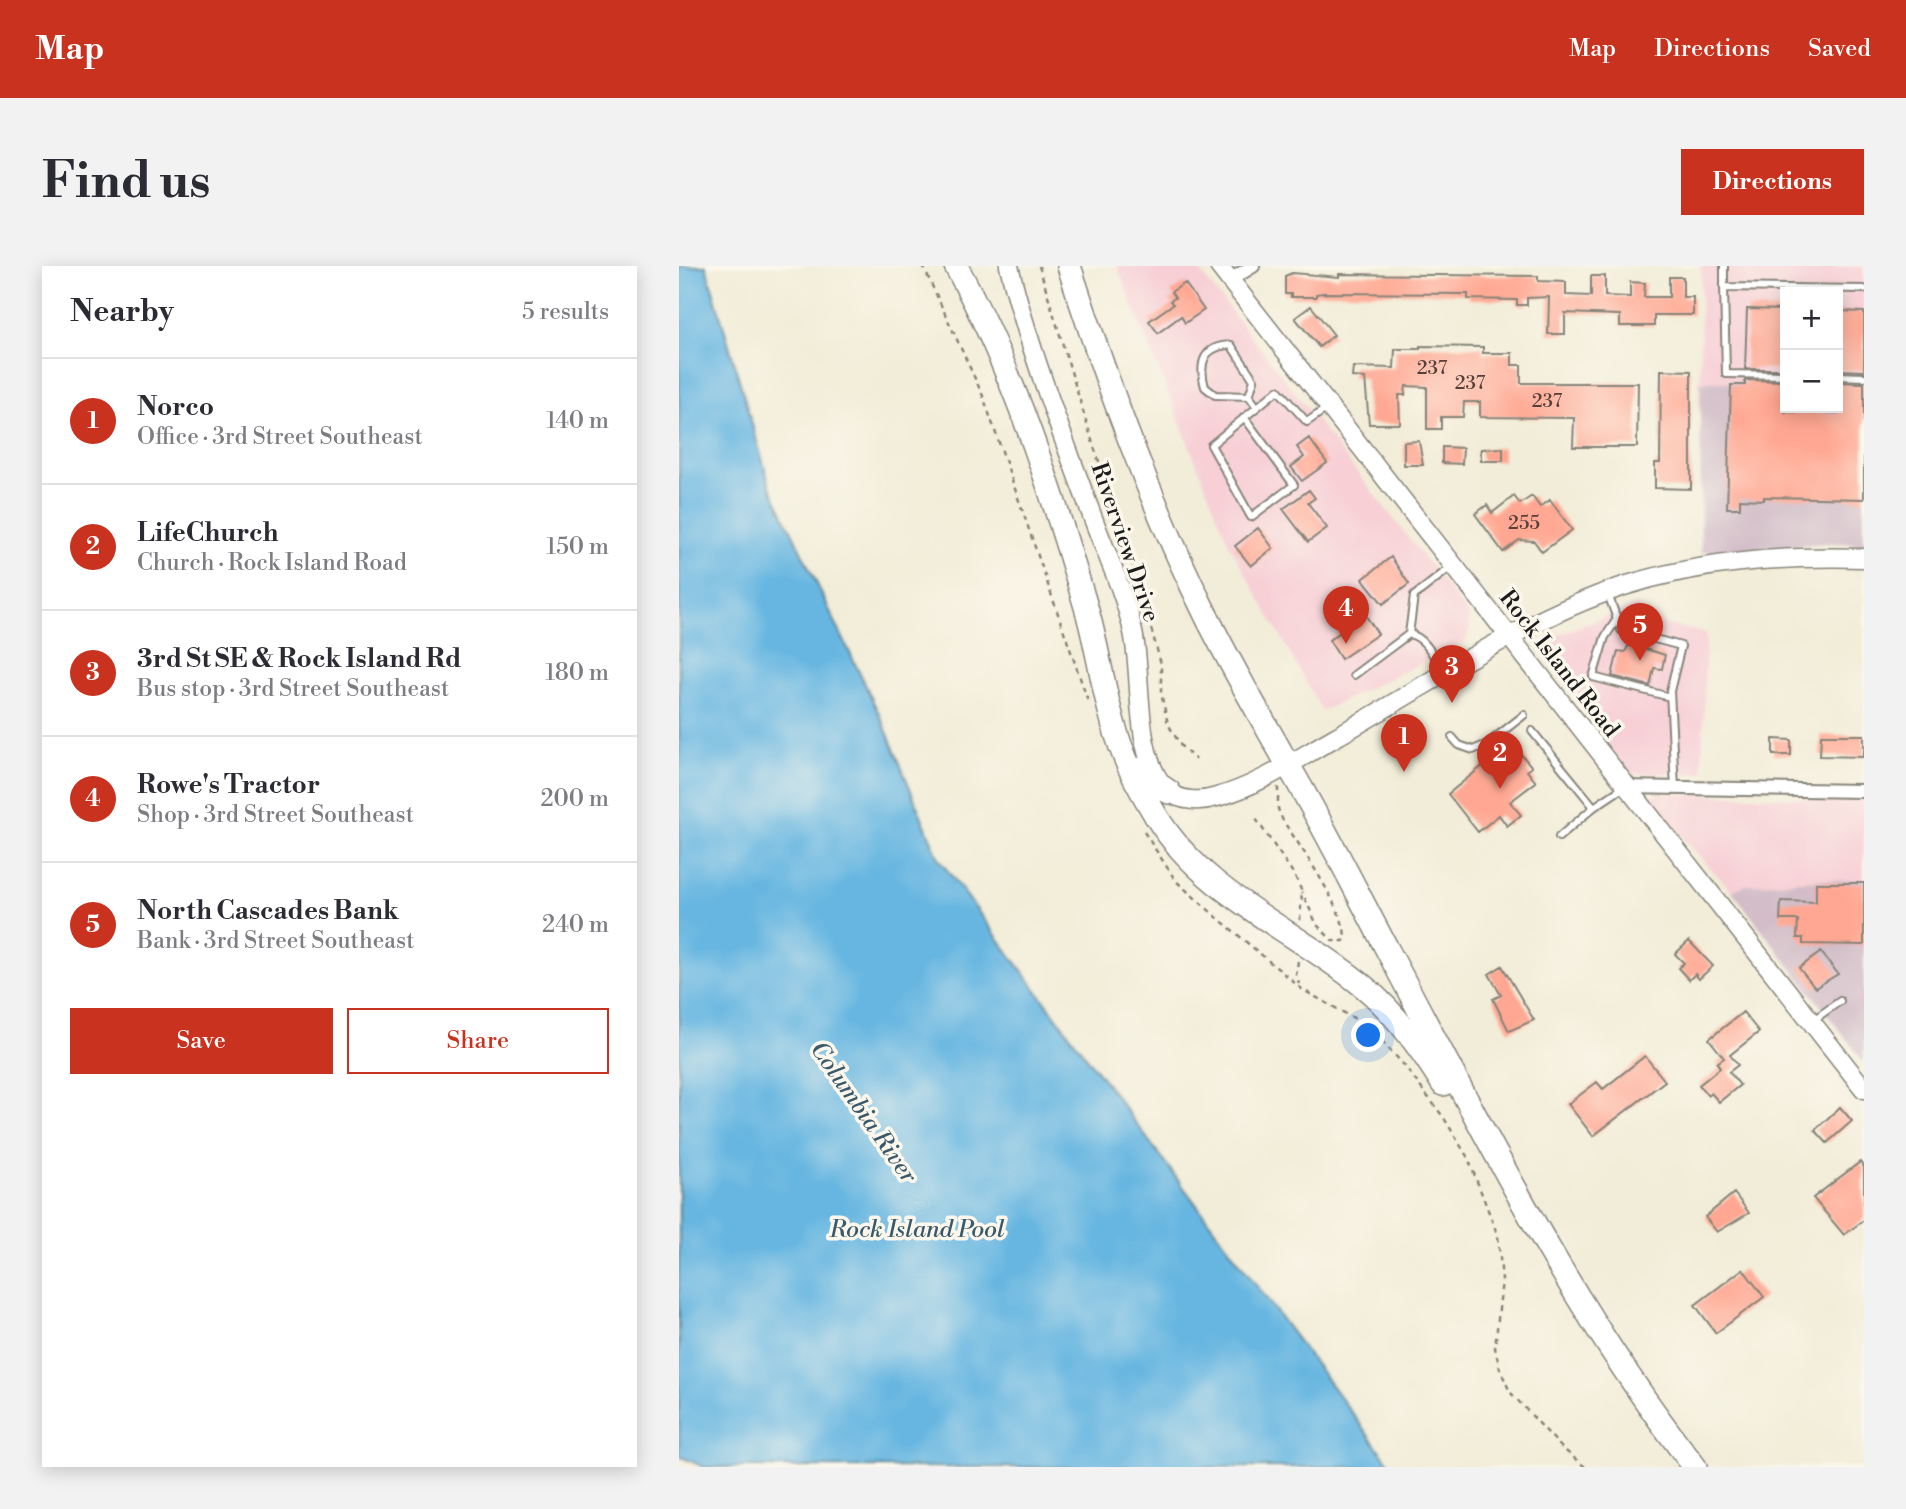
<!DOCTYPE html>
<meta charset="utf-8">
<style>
:root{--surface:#fff;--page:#f2f2f3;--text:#2b2b33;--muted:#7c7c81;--line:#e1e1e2;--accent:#c8321e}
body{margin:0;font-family:"Libre Bodoni",serif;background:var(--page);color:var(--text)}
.controls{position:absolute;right:21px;top:21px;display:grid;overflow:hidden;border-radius:0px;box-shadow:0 4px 18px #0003}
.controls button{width:63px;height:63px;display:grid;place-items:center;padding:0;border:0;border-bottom:2px solid var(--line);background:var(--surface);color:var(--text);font:35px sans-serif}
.you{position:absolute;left:690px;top:770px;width:24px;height:24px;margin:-18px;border:5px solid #fff;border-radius:50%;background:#1a73e8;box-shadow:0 0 0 10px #1a73e833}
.badge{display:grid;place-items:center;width:46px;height:46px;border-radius:50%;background:var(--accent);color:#fff;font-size:23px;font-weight:700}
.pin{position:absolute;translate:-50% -58px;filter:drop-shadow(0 2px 4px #0008)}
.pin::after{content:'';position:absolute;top:37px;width:24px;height:21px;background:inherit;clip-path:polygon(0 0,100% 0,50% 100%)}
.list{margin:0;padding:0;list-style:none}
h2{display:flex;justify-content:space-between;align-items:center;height:91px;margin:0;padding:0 28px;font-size:30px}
h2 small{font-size:23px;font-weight:400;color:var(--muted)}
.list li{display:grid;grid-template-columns:46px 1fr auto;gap:21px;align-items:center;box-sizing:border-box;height:126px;padding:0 28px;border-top:2px solid var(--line)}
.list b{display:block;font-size:26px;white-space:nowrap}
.list p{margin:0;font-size:23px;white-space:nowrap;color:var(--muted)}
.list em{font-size:23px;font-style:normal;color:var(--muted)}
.actions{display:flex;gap:14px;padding:21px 28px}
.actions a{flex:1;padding:16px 0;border:2px solid var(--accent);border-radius:0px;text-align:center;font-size:24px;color:var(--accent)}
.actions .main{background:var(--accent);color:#fff}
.map{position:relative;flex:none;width:1185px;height:1201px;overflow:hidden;border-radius:0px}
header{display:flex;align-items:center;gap:42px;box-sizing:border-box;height:98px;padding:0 35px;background:var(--accent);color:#fff}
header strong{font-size:33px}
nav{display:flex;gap:38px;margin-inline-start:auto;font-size:24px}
.intro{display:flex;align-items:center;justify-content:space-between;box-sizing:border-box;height:168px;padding:0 42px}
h1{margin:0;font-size:49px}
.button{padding:18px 32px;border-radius:0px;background:var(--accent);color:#fff;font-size:24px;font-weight:700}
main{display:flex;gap:42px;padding:0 42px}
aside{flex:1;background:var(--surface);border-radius:0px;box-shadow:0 4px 18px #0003}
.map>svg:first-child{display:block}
.built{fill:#f7cfd5}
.industrial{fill:#d2bdc8}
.water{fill:#66b6e1;stroke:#41697e;stroke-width:2}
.building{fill:#ffa792}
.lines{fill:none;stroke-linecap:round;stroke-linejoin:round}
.lane-casing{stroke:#87847a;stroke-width:10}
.street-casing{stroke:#87847a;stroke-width:16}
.secondary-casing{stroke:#87847a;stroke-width:21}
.highway-casing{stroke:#87847a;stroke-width:26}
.path{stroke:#87847a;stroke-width:2.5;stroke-dasharray:5 5;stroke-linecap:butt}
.lane{stroke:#fff;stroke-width:6}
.street{stroke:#fff;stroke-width:12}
.secondary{stroke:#fff;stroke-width:18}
.highway{stroke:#fff;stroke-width:23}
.labels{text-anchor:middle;stroke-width:7;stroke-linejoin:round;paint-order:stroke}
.number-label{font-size:19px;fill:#553f3a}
.street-label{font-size:23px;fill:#1c1c1c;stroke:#fbf7ec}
.water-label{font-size:24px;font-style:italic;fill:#3a5a6b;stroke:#fbf7ec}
</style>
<header>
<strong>Map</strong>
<nav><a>Map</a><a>Directions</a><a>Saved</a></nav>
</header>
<div class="intro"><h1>Find us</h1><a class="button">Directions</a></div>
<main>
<aside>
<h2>Nearby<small>5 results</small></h2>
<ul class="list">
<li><span class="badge">1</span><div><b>Norco</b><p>Office · 3rd Street Southeast</p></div><em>140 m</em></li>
<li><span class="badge">2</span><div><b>LifeChurch</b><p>Church · Rock Island Road</p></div><em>150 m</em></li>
<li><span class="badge">3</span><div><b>3rd St SE &amp; Rock Island Rd</b><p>Bus stop · 3rd Street Southeast</p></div><em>180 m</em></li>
<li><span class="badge">4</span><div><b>Rowe's Tractor</b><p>Shop · 3rd Street Southeast</p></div><em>200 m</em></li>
<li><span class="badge">5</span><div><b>North Cascades Bank</b><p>Bank · 3rd Street Southeast</p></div><em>240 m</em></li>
</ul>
<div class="actions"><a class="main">Save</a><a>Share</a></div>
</aside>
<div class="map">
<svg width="1185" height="1201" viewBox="0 0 1185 1201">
<rect width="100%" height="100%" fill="#fbf7ec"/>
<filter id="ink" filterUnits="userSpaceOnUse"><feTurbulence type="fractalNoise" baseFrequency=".0143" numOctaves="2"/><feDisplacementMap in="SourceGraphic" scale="14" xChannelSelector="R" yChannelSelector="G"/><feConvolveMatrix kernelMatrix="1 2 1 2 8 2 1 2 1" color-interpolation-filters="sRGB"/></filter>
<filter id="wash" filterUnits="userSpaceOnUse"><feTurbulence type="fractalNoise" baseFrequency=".00686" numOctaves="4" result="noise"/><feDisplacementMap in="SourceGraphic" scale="28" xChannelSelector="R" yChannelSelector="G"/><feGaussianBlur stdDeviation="1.57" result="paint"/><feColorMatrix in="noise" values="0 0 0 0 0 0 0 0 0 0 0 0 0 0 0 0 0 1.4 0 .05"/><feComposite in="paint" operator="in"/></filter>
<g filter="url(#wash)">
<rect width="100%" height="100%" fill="#f2edd8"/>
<!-- built -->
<path class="built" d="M438,0H517L789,348L791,362L786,376L643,445L550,278Z
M1022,0H1185V117H1159V26H1106V117L1021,116Z
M958,339L985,358L1027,367L1023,507L949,508L870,391L873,371Z
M979,527L1185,534V614L1067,619L1053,625L971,538V530Z"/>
<!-- industrial -->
<path class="industrial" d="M1021,116L1106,117V142H1159V117H1185V278L1151,277L1022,286Z
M1139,614H1185V796L1053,625L1067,619Z"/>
<!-- water -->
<path class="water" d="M0,0H27L91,220L204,456L260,593L713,1201H25L0,1190Z"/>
<g id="blocks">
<!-- building -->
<path class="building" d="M613,7L660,11V8L859,10V15L887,16V29L912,30V10H926V30L951,31V16L966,17L965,31H990V11H1004V31H1014V49H975V60H941V49L886,47V68H869L870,31L848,32V39H838V34L789,33V28L644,27L637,28V31H612V28H606V10Z
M506,17L525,44L506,57L502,50L479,67L470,55L494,38L491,35L496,32L492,26Z
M632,40L655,69L640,81L616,52Z
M1068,43L1106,44V103H1066Z
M1159,45L1185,46V105L1159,104Z
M741,80L804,81V87H833V99H842V117H959L958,181H894L895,152L801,151V136H785L784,151H762V163H748V121L727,120L726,129H720L721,158H690L686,112L673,111L674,101L715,102L716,83H741Z
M982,104L1012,105V223L976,222V197H981Z
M1066,114L1106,115V146L1159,147V116L1185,117V233L1085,231V234L1061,233V242H1048L1052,119H1066Z
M630,172L648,197L623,215L612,201L625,191L618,181Z
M740,175L744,199H725V176Z
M763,181L784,182L783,198L763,197Z
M824,182V195H802V183Z
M630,224L636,232L629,237L648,262L629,276L604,243Z
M835,230L841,238L853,230L861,241L871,234L893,264L863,286L855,275L840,274L824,286L796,248L808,239L813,247Z
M579,262L594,282L572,300L556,280Z
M712,291L730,318L704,338L684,313Z
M681,341L699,368L662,393L650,374L675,357L669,348Z
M953,373L964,376L963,382L986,389L983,403L975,402L971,420L933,410L939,385L946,386Z
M1142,469H1185V491L1141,490Z
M1094,473L1112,474V489H1094Z
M827,481L836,492L842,488L853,501L848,505L857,516L831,536L842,549L828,560L820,549L799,566L769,528Z
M1137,617H1185V679L1124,678V672H1118L1119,654H1101L1102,635L1137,636Z
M1010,675L1034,700L1020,713L1016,708L1010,714L999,702L1005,697L996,688Z
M1142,686L1159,708L1136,722L1120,702Z
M823,700L855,754L830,765L814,733L822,729L810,708Z
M1064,746L1080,766L1051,789L1059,799L1050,806L1061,819L1040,836L1032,827L1029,830L1020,819L1041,802L1038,797L1045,792L1030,773Z
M966,790L986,815L914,870L889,838L918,816L924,823Z
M1161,841L1173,855L1148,877L1136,864Z
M1181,896L1185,901V954L1165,969L1134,932Z
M1055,927L1070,947L1038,966L1026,951Z
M1064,1003L1085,1031L1037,1067L1016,1039Z"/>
</g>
</g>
<g filter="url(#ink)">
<use href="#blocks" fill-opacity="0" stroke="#87847a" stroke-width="2"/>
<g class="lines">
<!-- lane casing -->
<g class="lane-casing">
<path id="lane" d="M1045,0V21
M1106,109L1047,108L1045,21L1185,23
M1159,110L1185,111
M570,130L536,129L526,121C519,96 525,80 552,79L575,114L570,130L578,141
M565,151L615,219L572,251L532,179L599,124L628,156L648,142
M929,328L942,364L1002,380L991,425L996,522
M938,353L926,371L914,411L991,431
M730,368L735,330L772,301
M675,409L730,368C747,371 756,393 765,407
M853,465L915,541L945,521
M773,471L780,479L794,484L808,478L845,449
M880,571L915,541
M1133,755L1161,735"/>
</g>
<!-- street casing -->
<g class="street-casing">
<path id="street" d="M551,14L574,0
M945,521L1185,525"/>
</g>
<!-- secondary casing -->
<g class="secondary-casing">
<path id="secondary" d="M330,0C350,83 385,174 415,255C429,292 446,328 454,366C464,411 454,491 488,524C501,536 522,536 538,531C579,520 618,493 655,472C749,419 842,354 945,320C1023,295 1104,290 1185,292
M540,0L1185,823"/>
</g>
<!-- highway casing -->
<g class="highway-casing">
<path id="highway" d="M277,0C335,106 373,225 407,341C421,389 426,442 445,489C453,510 466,531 477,550C526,630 615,663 684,720C717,747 742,782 764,818
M390,0C428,117 470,233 524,343C550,397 580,447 609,499C645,560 676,623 709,685C803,862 892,1043 1016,1201
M457,503L490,526"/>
</g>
<!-- path -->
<path class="path" d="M244,0L304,130L410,438
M360,0L415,181L448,276L482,398V427L489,458L502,480L517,494
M599,521V543L604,555C618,575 673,654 665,675H654L638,659L623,626
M577,553L616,610L623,626L621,655
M465,566L497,615L533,647L624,724L680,755L701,773L724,798L765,852L789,892L819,970L823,1014L816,1082L821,1103L831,1126L882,1181L906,1201
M619,695L617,709L620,718"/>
<!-- lane -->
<use href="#lane" class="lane"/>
<!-- street -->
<use href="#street" class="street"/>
<!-- secondary -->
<use href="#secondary" class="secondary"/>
<!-- highway -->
<use href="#highway" class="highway"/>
</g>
</g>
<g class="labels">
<!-- number labels -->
<g class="number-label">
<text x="753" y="108">237</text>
<text x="791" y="123">237</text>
<text x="868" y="141">237</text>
<text x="845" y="263">255</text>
</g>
<!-- street labels -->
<g class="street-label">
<text transform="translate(447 276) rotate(71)" y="8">Riverview Drive</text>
<text transform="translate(881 397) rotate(52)" y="8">Rock Island Road</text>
</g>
<!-- water labels -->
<g class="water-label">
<text transform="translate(185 846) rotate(55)" y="8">Columbia River</text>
<text x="238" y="971">Rock Island Pool</text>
</g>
</g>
</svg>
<div class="controls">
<button>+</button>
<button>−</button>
</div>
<div class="you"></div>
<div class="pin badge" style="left:725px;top:506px">1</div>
<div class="pin badge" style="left:821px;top:523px">2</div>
<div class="pin badge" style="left:773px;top:437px">3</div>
<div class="pin badge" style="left:667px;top:378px">4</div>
<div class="pin badge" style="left:961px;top:395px">5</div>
</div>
</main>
